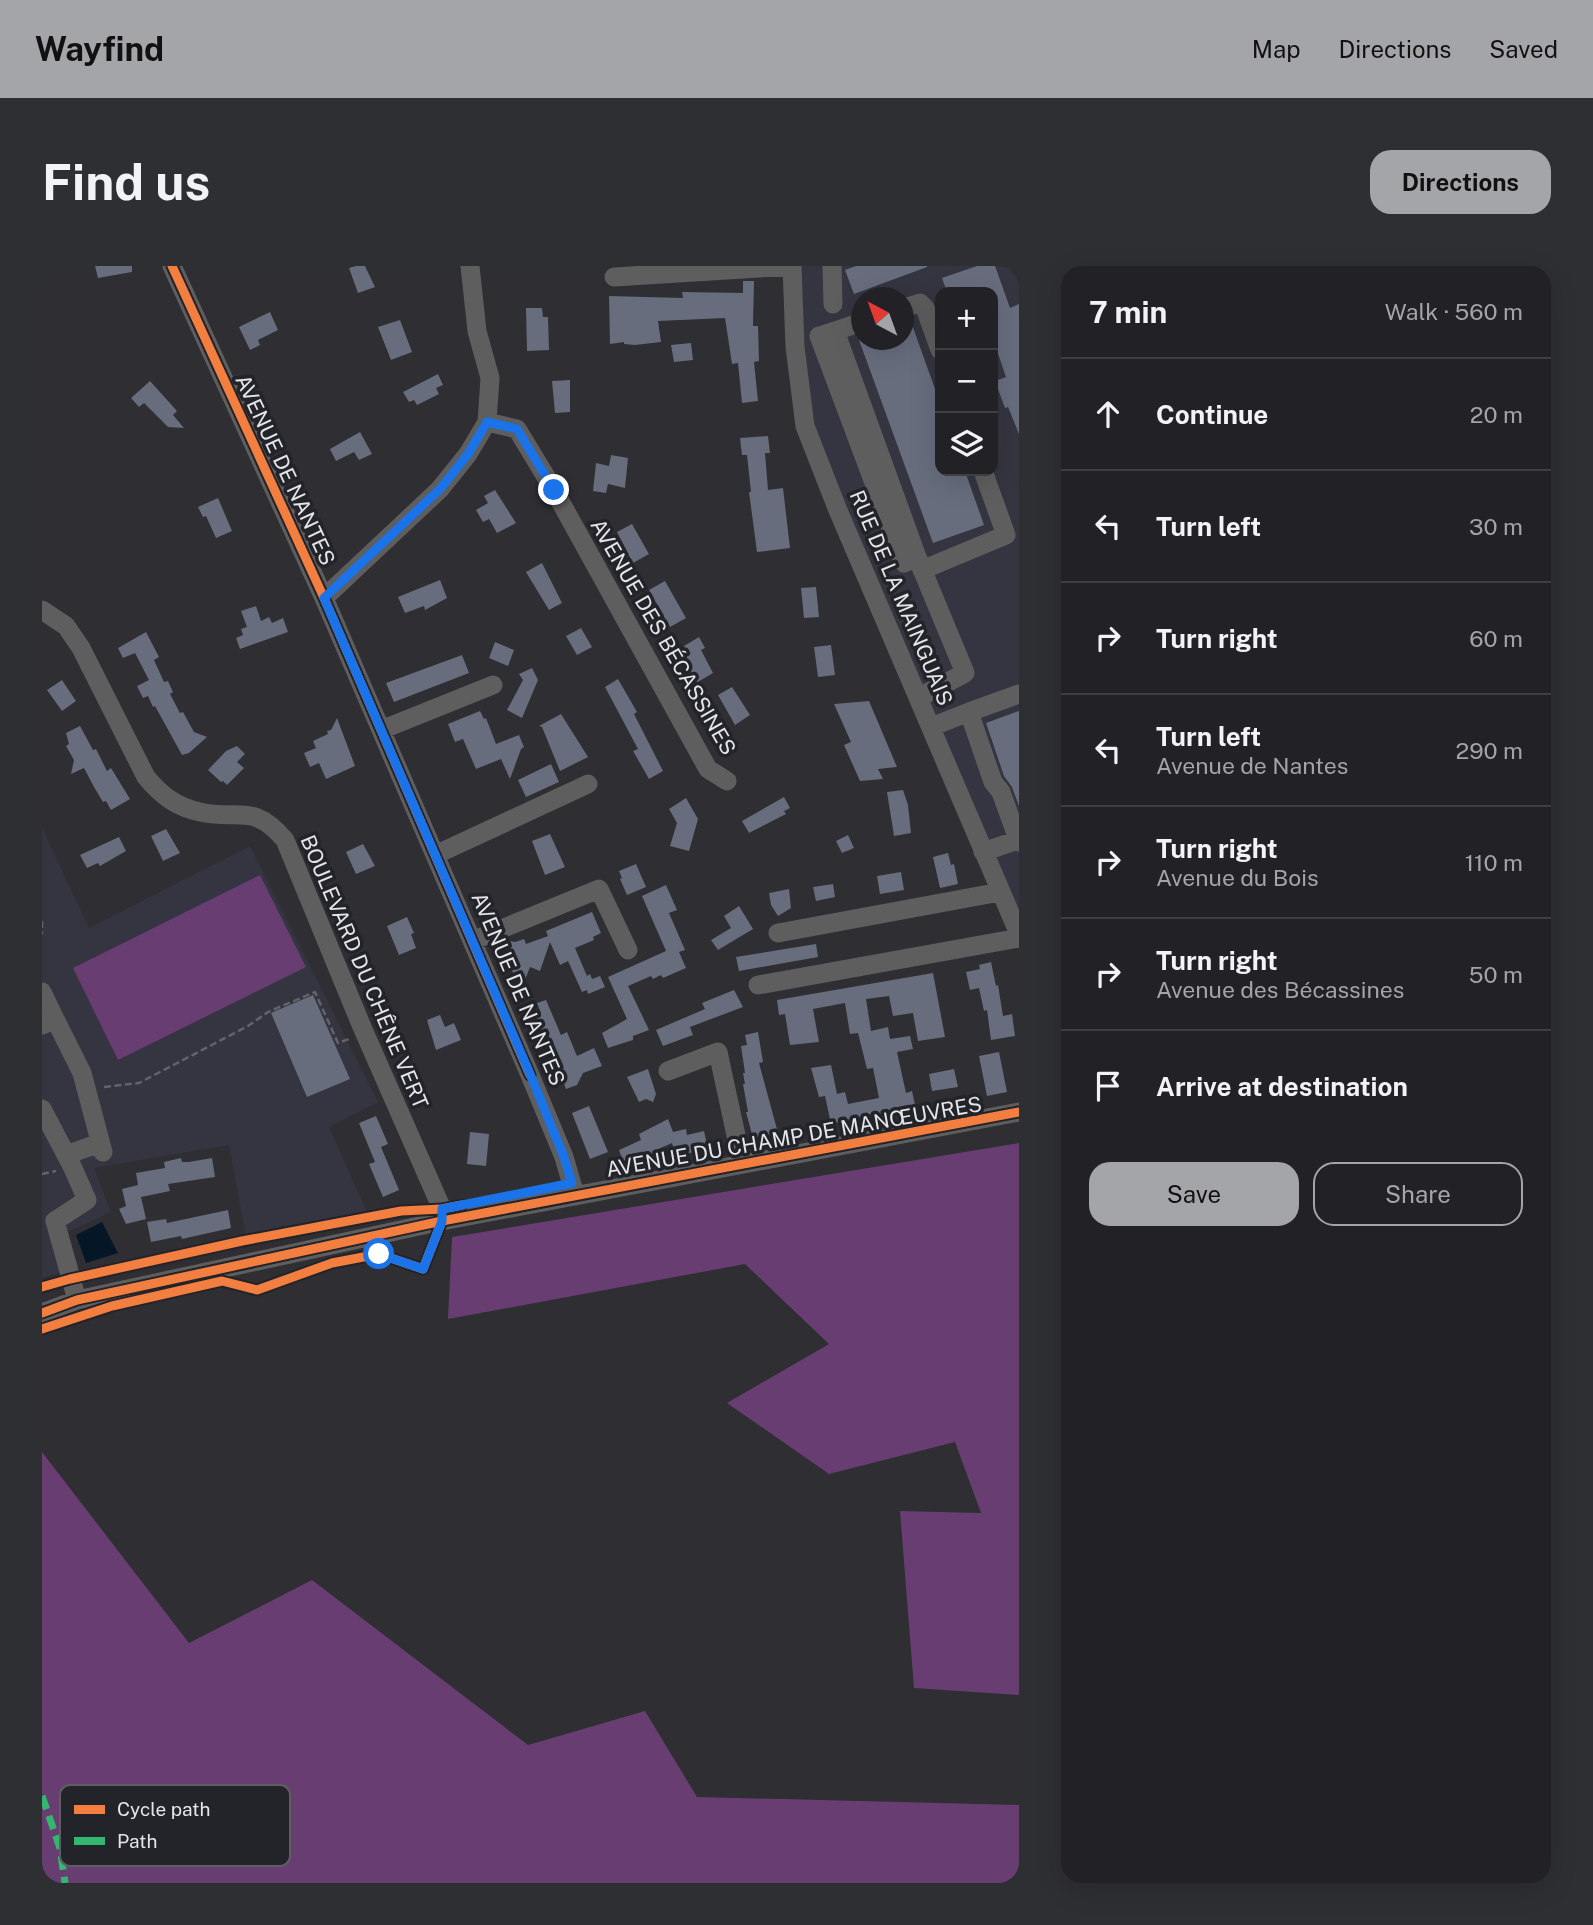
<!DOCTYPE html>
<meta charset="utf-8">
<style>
:root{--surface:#222226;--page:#2e2f32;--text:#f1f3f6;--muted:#a2a4a7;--line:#3f3f43;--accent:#a4a5a9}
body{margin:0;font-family:"Public Sans",sans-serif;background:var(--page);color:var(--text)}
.controls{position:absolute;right:21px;top:21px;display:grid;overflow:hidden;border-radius:14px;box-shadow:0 7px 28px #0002}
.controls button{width:63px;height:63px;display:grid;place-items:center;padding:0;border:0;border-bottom:2px solid var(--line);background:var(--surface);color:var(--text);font:35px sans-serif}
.compass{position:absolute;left:809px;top:21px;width:63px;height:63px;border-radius:50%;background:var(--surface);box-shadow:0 7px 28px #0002;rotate:319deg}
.stop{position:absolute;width:21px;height:21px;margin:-16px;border:5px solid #1a73e8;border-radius:50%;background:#fff}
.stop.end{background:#1a73e8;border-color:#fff;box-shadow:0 2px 7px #0008}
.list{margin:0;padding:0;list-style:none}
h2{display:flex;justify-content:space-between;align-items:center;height:91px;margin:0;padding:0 28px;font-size:30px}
h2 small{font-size:23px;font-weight:400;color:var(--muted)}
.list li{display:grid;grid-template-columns:46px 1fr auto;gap:21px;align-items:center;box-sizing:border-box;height:112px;padding:0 28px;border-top:2px solid var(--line)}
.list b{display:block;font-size:26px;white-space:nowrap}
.list p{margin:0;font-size:23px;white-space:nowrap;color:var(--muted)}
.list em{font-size:23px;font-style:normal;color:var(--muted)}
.actions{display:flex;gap:14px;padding:21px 28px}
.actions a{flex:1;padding:16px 0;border:2px solid var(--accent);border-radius:21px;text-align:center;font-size:24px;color:var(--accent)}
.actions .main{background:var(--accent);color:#111}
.icon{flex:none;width:38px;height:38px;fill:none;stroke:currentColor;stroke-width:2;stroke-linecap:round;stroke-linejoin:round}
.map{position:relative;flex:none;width:977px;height:1617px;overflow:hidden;border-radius:21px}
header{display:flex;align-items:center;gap:42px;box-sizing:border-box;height:98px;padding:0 35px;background:var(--accent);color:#111}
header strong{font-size:33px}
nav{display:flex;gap:38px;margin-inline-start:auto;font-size:24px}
.intro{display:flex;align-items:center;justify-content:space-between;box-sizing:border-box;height:168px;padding:0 42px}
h1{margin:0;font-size:49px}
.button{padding:18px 32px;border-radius:21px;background:var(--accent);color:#111;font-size:24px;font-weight:700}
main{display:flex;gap:42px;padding:0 42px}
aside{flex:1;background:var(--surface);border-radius:21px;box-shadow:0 7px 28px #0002}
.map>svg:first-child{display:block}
.built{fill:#353541;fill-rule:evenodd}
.green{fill:#683d72}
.water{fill:#051626}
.building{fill:#676d7d}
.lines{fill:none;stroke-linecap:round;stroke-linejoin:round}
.path{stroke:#636365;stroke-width:2.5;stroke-dasharray:7 3.5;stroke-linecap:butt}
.minor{stroke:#5e5e5f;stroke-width:19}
.quiet{stroke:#33b770;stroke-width:7;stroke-dasharray:14 7;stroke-linecap:butt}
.cycleway-casing{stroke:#23232a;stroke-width:13}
.cycleway{stroke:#f27e40;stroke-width:9}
.route{stroke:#1a73e8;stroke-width:9}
.labels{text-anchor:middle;stroke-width:7;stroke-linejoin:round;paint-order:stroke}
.street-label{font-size:21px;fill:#e4e5e9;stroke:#23232a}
.key{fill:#23232a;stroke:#5d5d63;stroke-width:2}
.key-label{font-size:19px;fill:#e4e5e9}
</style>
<header>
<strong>Wayfind</strong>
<nav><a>Map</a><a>Directions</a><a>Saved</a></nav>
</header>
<div class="intro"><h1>Find us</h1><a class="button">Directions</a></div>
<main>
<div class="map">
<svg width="977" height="1617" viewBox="0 0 977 1617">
<rect width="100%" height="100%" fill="#2e2e33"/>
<!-- built -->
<path class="built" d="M750,0H977V675L779,205ZM898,26H951V205H898ZM820,32H862V74H820Z
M0,562L47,662L208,580L336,836L287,861L325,946L204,971L187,879L52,902L69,946L25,966L37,1001L0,1012Z"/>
<!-- green -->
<path class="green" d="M218,609L264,701L76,794L31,702Z
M977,877V1429L872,1422L858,1245L939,1247L913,1176L787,1208L685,1137L787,1078L703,998L406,1053L410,971Z
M0,1186L147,1377L270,1314L486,1479L603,1445L655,1531L977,1539V1617H0Z"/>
<!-- water -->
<path class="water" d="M60,956L76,987L44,997L34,969Z"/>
<!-- building -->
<path class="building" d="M53,0H90V6L56,12Z
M314,0H323L333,21L316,27L307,2Z
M814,0H885V1L812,28L803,4Z
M935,0H953L968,42L977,38V168L966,141L963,142L953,115L964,111L951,73V26H905L900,12Z
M701,15H712L711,60H716L717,95L712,96L716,135L700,137L696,97L690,98L683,52L616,55L619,76L593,79L582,78V76L568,78L567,30L641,32L640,26L701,27Z
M484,42H500L501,51H506L507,84L485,85Z
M228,46L236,64L216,74L218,79L208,84L197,61Z
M868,53L898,137V205H923L942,259L891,277L817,74H862V54Z
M358,54L370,86L349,94L336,61Z
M649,77L651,94L632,96L629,79Z
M396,108L401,119L394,122L397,128L375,139L372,134L367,136L361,126Z
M528,114V146L513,147L510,115Z
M108,115L135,145L131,149L142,162L126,161L102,137L97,141L89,132Z
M318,166L330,188L317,194L312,186L294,195L288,183Z
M726,170L728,187H723L726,224L741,222L748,282L715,286L707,226H709L705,189H700L698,172Z
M569,189L586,192L583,222L566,218L564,227L551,225L554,197L567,200Z
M453,224L474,257L455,267L447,253L441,256L434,244L446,237L442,230Z
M176,232L190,265L174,272L164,250L161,251L156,241Z
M590,258L607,288L591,297L575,266Z
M500,297L520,337L507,344L484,306Z
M398,314L405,332L383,344L382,340L363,347L356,331Z
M623,315L644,352L628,361L607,324Z
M774,321L777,351L762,352L759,322Z
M214,340L219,355L227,351L230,357L241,352L246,366L198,383L194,372L201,369L199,363L205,361L199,345Z
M539,362L550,381L535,389L524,370Z
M104,366L117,391L112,394L122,416L126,415L131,426L128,428L138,447L141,446L152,466L165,471L147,487L140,489L113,440L111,441L106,430L101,432L95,420L107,414L93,387L81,392L76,382Z
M657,371L663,382L659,384L671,407L654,417L641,393L647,389L642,380Z
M453,376L472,384L466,400L447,392Z
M789,379L793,409L776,411L772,381Z
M420,389L427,407L352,436L344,417Z
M490,402L496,414L480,452L465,444L481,414L477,408Z
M576,413L595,446L592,448L621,505L607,513L591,485L596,483L563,421Z
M20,414L34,435L20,445L5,424Z
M690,421L708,449L693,459L676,429Z
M827,435L855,501L836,503L841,513L818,515L802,479L809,476L792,438Z
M438,445L442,453L444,452L454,478L477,469L482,481L479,483L468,513L459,493L434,503L421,473L413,476L406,458Z
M977,445V540L970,521L962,510L944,457Z
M519,448L546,491L518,505L500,461L497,460Z
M295,452L313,500L284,513L277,497L268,501L262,487L274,482L271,475L286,468L285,465L289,464Z
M38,460L51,484L54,483L65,505L69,502L88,533L69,544L64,535L61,536L52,521L42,502L29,508L32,494L24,480L27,478L24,467Z
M195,480L203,488L195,496L202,502L185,519L181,515L179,516L166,504L184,485Z
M509,498L517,516L484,531L476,514Z
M861,524L866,539L869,567L852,570L845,526Z
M742,531L748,542L742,545L744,548L707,567L700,555Z
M644,532L656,553L647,585L628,580L635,557L627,543Z
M124,563L138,587L121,595L109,570Z
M508,568L523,601L503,609L490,575Z
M806,569L812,582L800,587L794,575Z
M77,571L84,585L58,600L56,597L45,602L38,589Z
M321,578L333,600L314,608L304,586Z
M906,587L909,599L912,598L916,618L898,622L891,591Z
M594,598L604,621L585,629L578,613L580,612L577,605Z
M859,606L862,624L838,628L835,610Z
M791,618L793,631L774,635L771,621Z
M624,619L635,644L627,647L643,684L637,686L644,702L621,712L619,709L611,713L609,710L586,720L607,764L591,770V774L566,782L560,767L585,753L566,711L624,685L600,630Z
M747,623L749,642L736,650L729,639L727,627Z
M697,640L711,663L676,684L669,674L689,662L682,650Z
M550,646L559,667L551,671L552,674L533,682L545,710L548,708L550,713L558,710L563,721L546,728L545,724L540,726L526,695L518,699L508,676L498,705L488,701L483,714L475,718L466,693L468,688L464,685L468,675L473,676L482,673L484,678L506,670L504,665Z
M365,651L372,667L369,668L374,682L357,689L345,660Z
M774,678L776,691L697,705L694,691Z
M949,696L954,720L956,719L961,750L970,748L973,770L949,774L945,744L942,745L937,722L928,724L924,706L938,703L937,699Z
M891,707L903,771L876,775L871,747L851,750L847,730L824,733L829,765L846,761L848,773L868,770L871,783L855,786L864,827L870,825L873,839L862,841L863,845L837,850L836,846L789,858L783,830L777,831L769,802L789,799L795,828L803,826L806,838L837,832L831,802L825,803L816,767L808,768L803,737L771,743L777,776L748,779L743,748L737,749L735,734Z
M692,724L701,741L648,761L651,769L621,780L614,764L663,743L660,737Z
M271,729L308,813L265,831L229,747Z
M504,734L519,769L525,766L535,790L552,782L560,800L541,807L535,819L524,823L517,805L520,804L505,765L500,767L493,750L499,747L495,737Z
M398,749L403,761L412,757L419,774L394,784L385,754Z
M716,766L721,796L717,797L736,867L711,872L704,846H706L701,818H703L701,807H703L699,780L705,779L703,769Z
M957,786L965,826L945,830L937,790Z
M606,803L614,828L611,836L604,833L597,836L585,811Z
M912,803L916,821L890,825L887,808Z
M547,840L566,886L548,893L530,847Z
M334,850L346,878L339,881L357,924L341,931L327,898L333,896L317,857Z
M626,853L631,866L644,863L645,869L662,865L666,883L634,890L630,877L614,884L608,896L605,889L582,898L577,884L599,874L597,868Z
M428,866L447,868L444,900L425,898Z
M139,892L140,896H147L170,892L173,911L126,918L128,925L99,931L104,953L84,958L77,943L84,940L80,923L96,919L94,907L123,902L122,896Z
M186,944L189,962L140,973L139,970L109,976L105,956L124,953L125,957Z"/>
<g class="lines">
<!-- path -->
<path class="path" d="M0,655V668
M62,821L97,817L206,760L226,746L273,726L296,777L307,773
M0,908L14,905"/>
<!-- minor -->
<path class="minor" d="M130,0L282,332L339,464L488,809L522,891L533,929
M750,0L753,81L763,160L795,242L977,668
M790,0L791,38
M572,11L750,0
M862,42L878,37L883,42L898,84
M781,69L820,56
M777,70L862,297L875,291L793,65
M445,156L475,163L512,224L666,503L685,515
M875,291L923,407L876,432
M880,304L964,269L941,205
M282,332L398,223L426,188L445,156L448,112L435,65L428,0
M0,344L24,360L39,382L104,511C119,529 134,541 158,546C197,555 211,536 243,574L320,761L400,943V955
M927,446L977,428
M889,461L927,446L951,516L959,526L977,576
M339,464L451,419
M941,586L976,574
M393,589L546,518
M736,667L958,626
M430,675L557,623L586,684
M716,719L977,672
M0,726L13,753L0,759
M13,753L40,807L61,886
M626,805L676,786L700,897
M0,843L30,900L45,934L13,955L35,1034
M24,889L58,877
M0,1047L35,1034L400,955L977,846"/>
<!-- quiet -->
<path class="quiet" d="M0,1530L18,1582L23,1617"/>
<!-- cycleway casing -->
<g class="cycleway-casing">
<path id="cycleway" d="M130,0L282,332L488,809
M0,1021L28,1013L200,975L359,945L400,943L420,939
M0,1047L35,1034L400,955L977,846
M0,1063L70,1040L180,1015L215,1024L290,997L337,988L381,1003L400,955"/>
</g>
<!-- cycleway -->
<use href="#cycleway" class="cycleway"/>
</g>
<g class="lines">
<!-- route -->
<path class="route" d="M337,988L381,1003L400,955V943L530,917L522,891L488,808L282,332L398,223L426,188L445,156L475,163L512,224"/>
</g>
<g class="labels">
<!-- street labels -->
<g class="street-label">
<text transform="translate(243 204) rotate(65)" y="7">AVENUE DE NANTES</text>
<text transform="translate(859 332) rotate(67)" y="7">RUE DE LA MAINGUAIS</text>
<text transform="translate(621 371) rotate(60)" y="7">AVENUE DES BÉCASSINES</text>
<text transform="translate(322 706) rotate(67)" y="7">BOULEVARD DU CHÊNE VERT</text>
<text transform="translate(476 723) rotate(67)" y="7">AVENUE DE NANTES</text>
<text transform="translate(752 871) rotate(-10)" y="7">AVENUE DU CHAMP DE MANŒUVRES</text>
</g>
</g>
<!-- legend -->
<rect x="18" y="1519" width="230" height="81" rx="10" class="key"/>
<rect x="32" y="1539" width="31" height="9" fill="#f27e40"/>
<rect x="32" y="1571" width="31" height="8" fill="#33b770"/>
<g class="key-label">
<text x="75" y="1550">Cycle path</text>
<text x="75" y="1582">Path</text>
</g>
</svg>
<div class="controls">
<button>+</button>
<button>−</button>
<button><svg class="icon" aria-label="layers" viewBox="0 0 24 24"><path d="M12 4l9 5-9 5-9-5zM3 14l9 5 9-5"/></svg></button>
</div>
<svg class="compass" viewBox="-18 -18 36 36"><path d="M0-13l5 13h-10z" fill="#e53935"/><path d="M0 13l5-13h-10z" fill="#a2a4a7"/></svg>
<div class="stop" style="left:337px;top:988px"></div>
<div class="stop end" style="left:512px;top:224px"></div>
</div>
<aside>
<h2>7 min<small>Walk · 560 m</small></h2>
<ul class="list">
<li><svg class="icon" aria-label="ahead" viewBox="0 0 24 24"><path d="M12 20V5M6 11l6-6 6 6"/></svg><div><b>Continue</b></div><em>20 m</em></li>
<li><svg class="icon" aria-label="left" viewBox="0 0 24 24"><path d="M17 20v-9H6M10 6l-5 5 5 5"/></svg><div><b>Turn left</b></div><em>30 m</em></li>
<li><svg class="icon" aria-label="right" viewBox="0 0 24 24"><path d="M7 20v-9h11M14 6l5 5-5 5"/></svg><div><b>Turn right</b></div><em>60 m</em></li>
<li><svg class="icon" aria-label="left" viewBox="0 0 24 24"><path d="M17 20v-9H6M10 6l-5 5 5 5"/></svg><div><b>Turn left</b><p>Avenue de Nantes</p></div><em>290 m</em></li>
<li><svg class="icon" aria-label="right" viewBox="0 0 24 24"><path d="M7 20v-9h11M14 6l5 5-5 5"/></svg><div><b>Turn right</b><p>Avenue du Bois</p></div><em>110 m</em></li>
<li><svg class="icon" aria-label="right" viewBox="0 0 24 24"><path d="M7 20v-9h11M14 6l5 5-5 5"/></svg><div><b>Turn right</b><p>Avenue des Bécassines</p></div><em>50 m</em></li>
<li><svg class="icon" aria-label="arrive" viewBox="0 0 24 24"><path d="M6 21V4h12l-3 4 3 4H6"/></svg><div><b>Arrive at destination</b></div></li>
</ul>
<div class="actions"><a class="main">Save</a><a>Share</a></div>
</aside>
</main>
